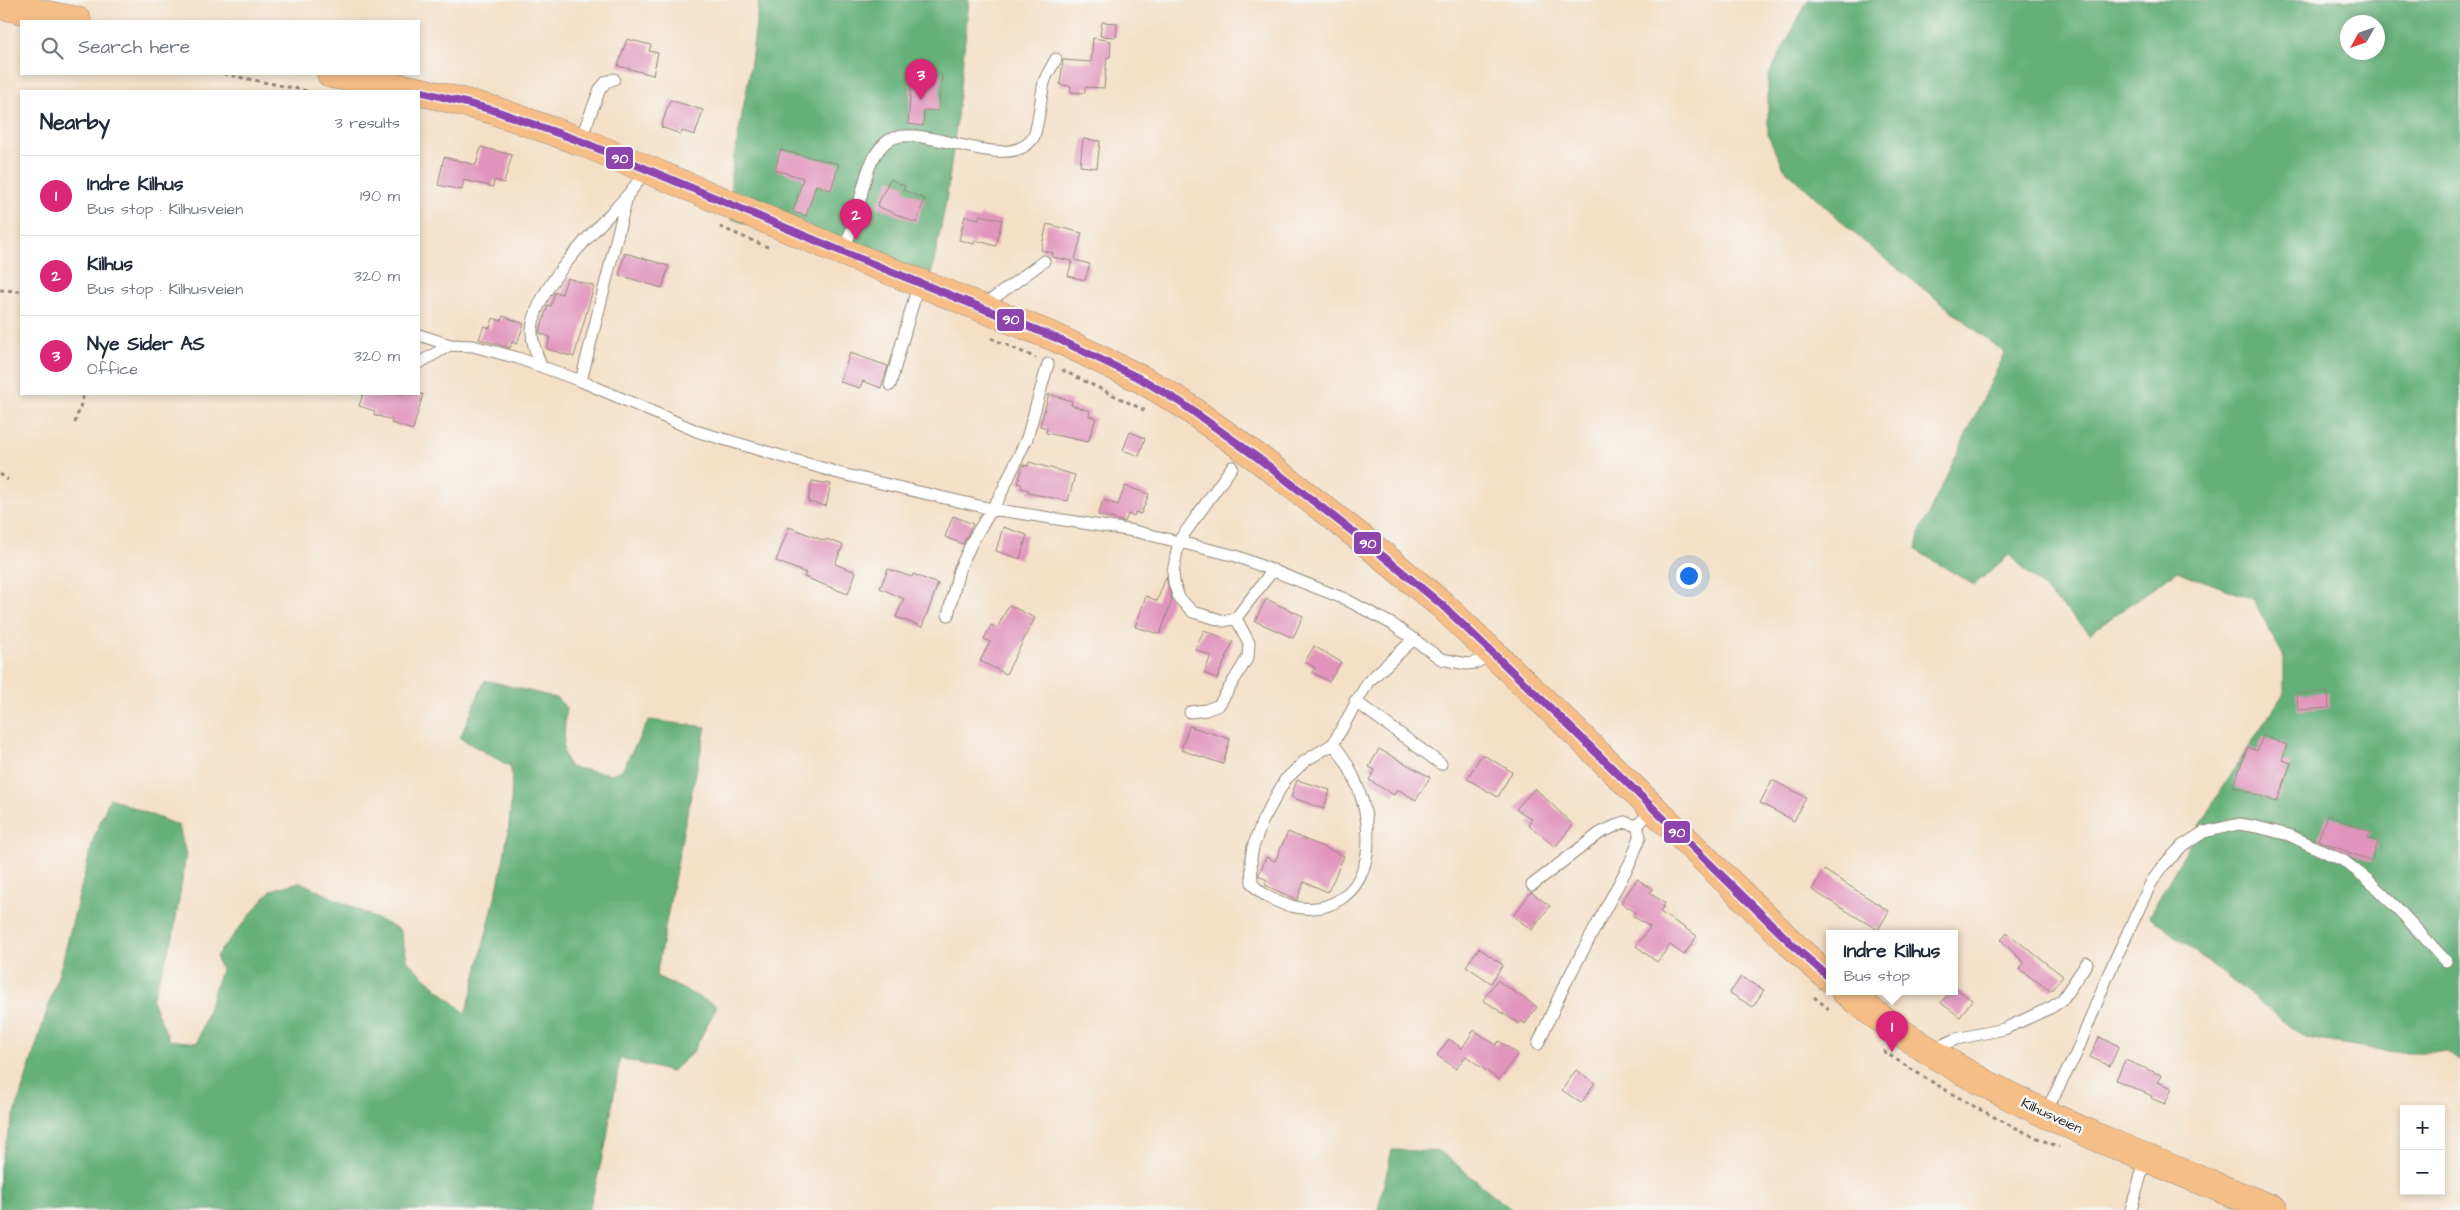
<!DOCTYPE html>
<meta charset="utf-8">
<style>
:root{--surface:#fff;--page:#f2f2f3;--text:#1f2937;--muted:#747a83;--line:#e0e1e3;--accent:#db2777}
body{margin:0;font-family:"Architects Daughter",sans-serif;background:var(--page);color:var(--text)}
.controls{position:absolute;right:15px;bottom:15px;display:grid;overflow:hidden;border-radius:0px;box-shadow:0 2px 8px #0003}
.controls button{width:45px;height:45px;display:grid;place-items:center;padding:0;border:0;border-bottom:1px solid var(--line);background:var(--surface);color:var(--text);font:25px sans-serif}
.compass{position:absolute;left:2340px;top:15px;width:45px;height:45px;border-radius:50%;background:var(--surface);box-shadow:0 2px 8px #0003;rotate:230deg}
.you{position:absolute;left:1688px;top:575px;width:18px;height:18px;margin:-12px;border:4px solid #fff;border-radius:50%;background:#1a73e8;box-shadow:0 0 0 8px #1a73e833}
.badge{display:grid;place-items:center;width:32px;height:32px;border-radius:50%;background:var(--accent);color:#fff;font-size:16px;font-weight:700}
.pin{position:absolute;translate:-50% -41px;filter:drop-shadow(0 1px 2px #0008)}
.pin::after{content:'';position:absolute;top:26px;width:18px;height:15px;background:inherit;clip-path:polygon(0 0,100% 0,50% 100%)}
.popup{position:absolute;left:1826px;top:930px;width:132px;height:65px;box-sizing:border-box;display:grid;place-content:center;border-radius:0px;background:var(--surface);filter:drop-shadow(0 1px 4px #0005);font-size:16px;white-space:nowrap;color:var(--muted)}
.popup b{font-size:19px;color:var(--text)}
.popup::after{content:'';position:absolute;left:50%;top:100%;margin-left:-10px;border:10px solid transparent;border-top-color:var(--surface)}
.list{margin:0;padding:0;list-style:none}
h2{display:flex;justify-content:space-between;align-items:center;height:65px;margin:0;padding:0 20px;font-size:21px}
h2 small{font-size:16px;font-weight:400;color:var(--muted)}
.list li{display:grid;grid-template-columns:32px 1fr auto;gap:15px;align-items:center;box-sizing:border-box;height:80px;padding:0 20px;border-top:1px solid var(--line)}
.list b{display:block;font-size:19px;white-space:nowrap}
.list p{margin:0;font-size:16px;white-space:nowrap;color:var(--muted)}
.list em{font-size:16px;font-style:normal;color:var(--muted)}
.icon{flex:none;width:28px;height:28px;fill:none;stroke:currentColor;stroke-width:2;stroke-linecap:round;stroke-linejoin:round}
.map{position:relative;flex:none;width:2460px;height:1210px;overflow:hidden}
.search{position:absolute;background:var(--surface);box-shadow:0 2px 8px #0003;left:20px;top:20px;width:400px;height:55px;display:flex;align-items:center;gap:12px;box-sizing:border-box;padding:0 18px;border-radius:0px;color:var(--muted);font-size:19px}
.panel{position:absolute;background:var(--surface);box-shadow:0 2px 8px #0003;left:20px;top:90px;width:400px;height:305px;border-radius:0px}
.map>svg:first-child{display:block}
.forest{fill:#65b079;stroke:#486e52;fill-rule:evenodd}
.building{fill:#e194bc}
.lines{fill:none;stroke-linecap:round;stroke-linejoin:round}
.lane-casing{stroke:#908679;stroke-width:13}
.primary-casing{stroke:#908679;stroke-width:29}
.path{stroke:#908679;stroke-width:3;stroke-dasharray:4 4;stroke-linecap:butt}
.lane{stroke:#fff;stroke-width:11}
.primary{stroke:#f6be87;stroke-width:28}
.bus-1-casing{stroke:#f6f6f2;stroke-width:11}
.bus-1{stroke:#8e44ad;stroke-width:8}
.labels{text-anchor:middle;stroke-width:5;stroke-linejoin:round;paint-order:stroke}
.street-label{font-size:14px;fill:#2b2b2b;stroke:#f6f6f2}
.line-badge{stroke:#f6f6f2;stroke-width:2}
.badge-label{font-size:14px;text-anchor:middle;font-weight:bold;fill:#fff}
</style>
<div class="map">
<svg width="2460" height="1210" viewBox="0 0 2460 1210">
<rect width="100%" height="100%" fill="#f6f6f2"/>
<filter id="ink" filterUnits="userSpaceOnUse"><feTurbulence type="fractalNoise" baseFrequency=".02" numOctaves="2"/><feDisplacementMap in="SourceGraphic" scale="10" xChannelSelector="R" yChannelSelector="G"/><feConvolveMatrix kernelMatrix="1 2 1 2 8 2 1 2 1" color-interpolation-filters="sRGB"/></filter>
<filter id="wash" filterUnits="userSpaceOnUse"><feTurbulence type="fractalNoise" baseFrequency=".0096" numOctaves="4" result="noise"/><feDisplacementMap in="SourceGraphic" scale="20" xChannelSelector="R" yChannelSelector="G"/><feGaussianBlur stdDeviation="1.12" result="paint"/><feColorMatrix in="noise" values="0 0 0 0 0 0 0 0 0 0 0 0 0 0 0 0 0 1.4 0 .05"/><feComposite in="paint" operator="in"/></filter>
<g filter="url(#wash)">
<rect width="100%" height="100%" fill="#f4e0c7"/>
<!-- forest -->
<path class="forest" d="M759,0H969L956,126L946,202L930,281L732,219L731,174L749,77Z
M1808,0H2460V1061L2448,1052H2393L2306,1038L2149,916L2220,791L2284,693V657L2253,599L2177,571L2090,633L2009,555L1974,585L1916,550L1919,534L2005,353L1864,242L1784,168L1768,135V77ZM2348,22H2378V52H2348Z
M485,680L557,698L566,707L563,752L569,767L611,774L622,770L649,720L706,727L684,827L656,976L717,1006L693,1052L671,1072L620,1058L606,1143L589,1210H0V1167L5,1145L62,963L94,837L110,798L179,826L186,855L173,937L152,1000L169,1040L197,1043L221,970L216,956L271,890L300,882L400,930L408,962L465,1013C473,993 477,969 483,947C497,889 515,827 511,767L460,738Z
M1392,1150L1441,1152L1512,1210H1378Z"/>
<g id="blocks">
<!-- building -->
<path class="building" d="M1102,22L1117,23L1116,37L1100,36Z
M1093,38L1111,41L1110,57H1107L1104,88L1085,87V93L1070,92L1071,86L1060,85L1063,60L1091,62Z
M627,39L651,45L649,51L658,53L653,75L618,66Z
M912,71L942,74L938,111L924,110L923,126L908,124Z
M670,100L703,110L695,135L682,131L681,134L661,127Z
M1083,139L1100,141L1097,168L1080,166Z
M481,147L512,155L504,183L494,180L493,187L464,180L462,190L438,185L444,157L476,165Z
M780,150L839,164L831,190L816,185L806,216L793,212L803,178L775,170Z
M890,179L905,186L903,190L925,199L916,223L877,206Z
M980,215L1002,220L996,246L975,240L974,244L959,240L965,216L979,219Z
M1047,224L1082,233L1075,260L1090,264L1085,280L1068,276L1072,261L1052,257L1053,253L1041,250Z
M625,253L669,266L662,288L619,275Z
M567,278L594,286L574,357L547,349L550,337L539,333L548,305L551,306L555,292L562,294Z
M503,316L524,324L517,344L512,342L510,348L479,339L484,326L490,328L493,318L501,321Z
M850,353L888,366L881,388L863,381L860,388L840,382Z
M363,394H423L413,430L391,423L392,420L374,415L375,411L359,406Z
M1049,394L1072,401L1071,405L1090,411L1089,416L1096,418L1088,442L1046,433L1047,428L1040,426Z
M1130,432L1145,438L1139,456L1123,450Z
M1029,462L1075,475L1068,501L1028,493L1029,490L1021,488L1022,485L1018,483L1023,465L1028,466Z
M812,481L831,484L826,506L808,502Z
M1125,486L1149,494L1141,514L1135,512L1134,516L1128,514L1125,522L1098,515L1103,500L1118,505Z
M953,516L973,524L963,544L945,537Z
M789,527L825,541L826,539L843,545L835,564L856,572L848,594L804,577L806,573L776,561Z
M1003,527L1027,535L1020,559L996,551Z
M888,569L912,577L913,574L938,584L922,627L896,617L904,599L880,588Z
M1166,577L1172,600L1160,634L1135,627L1146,596L1157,601Z
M1266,599L1303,616L1293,638L1255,621Z
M1009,605L1035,618L1006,674L980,661L990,642L984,639L991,625L997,628Z
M1204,630L1233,642L1217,679L1204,673L1211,656L1195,649Z
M1314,646L1341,662L1329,682L1312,672L1315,668L1305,662Z
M2328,692L2329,708L2298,710L2297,693Z
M1189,726L1230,739L1223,764L1181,750Z
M2263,736L2287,745L2282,760L2291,763L2277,802L2233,786L2248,747L2257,751Z
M1379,749L1430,777L1416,800L1397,789L1394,795L1369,780L1375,770L1369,767Z
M1482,754L1512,772L1498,797L1467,779Z
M1297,780L1330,790L1324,809L1291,797Z
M1772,780L1806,797L1794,821L1760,803Z
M1535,788L1573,825L1555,847L1528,824L1532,819L1516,809Z
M2327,815L2371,832L2368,838L2378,842L2371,861L2318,840Z
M1288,832L1344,856L1328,892L1304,882L1297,900L1265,885L1267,880L1259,876V874L1266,857L1275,861Z
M1824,870L1889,911L1878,930L1812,890Z
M1637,879L1653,889L1650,893L1665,903L1660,912L1697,936L1684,955L1670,945L1657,962L1636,946L1650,927L1633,916L1635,912L1621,903Z
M1531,892L1550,906L1532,930L1513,916Z
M2007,933L2063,976L2051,991L2019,969L2024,963L2001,940Z
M1479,948L1503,965L1491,983L1466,966Z
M1741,977L1764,990L1753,1007L1730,993Z
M1497,980L1537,1007L1525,1024L1521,1021L1519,1024L1483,1000Z
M1954,987L1972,1000L1960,1017L1941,1003L1950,991H1954Z
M1474,1030L1496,1045L1499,1041L1518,1054L1499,1080L1466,1056L1456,1069L1437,1055L1449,1039L1462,1048Z
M2099,1037L2119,1046L2110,1066L2090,1057Z
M2125,1060L2161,1075L2158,1082L2172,1088L2165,1104L2151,1098L2152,1096L2116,1080Z
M1576,1070L1595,1083L1581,1103L1562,1090Z"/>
</g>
</g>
<g filter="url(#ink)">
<use href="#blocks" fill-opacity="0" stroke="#908679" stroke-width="1"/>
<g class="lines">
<!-- lane casing -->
<g class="lane-casing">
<path id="lane" d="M580,141L600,89L606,82L614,79
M843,252C847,242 851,231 855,221C862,197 865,161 885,143C915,116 1006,177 1033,138C1038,131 1041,94 1044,83C1046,74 1052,67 1056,59
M983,306L1044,261
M419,335L450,345L473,346L518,358L581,381L699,432L842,474L992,509L1134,531L1236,556L1345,599L1392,624L1441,659L1467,664L1475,663L1493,654
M419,363L450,345
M541,366C537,355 531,341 532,329C537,284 597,229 626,197C634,188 640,178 646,169
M581,381L627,197
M890,385L919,282
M1232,467L1179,541L1173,572L1174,583L1179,598L1193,612L1224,621L1236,618
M948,615L959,570L974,538L1000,496L1027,438L1048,364
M1355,701L1441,764
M1190,712L1206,710L1219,705L1248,657L1249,643L1236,618L1273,570
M1333,744C1365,780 1388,865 1342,898C1326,909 1309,911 1291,906C1277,903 1261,895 1252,883L1251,858L1253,847L1263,820L1285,780L1305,761L1333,744L1368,682L1414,639
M1532,885L1600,833L1624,822L1637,826
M1538,1044L1563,988L1631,861L1640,837L1637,826L1653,809
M1931,1050L1956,1039L2004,1029L2052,1007L2062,1000L2087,963
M2045,1113L2076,1054L2108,975L2151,883L2163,866L2182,846L2204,832L2239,824L2257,827L2289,835L2344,861L2367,879L2397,908L2446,961
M2131,1210L2146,1157"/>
</g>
<!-- primary casing -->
<g class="primary-casing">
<path id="primary" d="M0,5L77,21
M331,74L418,91
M419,91L493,110L580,141L843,252L1054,337L1143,380L1180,402L1258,458L1366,542L1442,605L1564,721L1800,952L1830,978
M1845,991C1970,1094 2126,1149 2274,1210"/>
</g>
<!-- path -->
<path class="path" d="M224,74L308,91
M720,227L770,248
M0,290L21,291
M991,338L1036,358
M1062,370L1148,412
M75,423L84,394
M0,474L8,480
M1814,997L1829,1009
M1883,1051C1940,1088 1997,1122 2059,1147"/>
<!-- lane -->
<use href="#lane" class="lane"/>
<!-- primary -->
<use href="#primary" class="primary"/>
<!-- bus-1 casing -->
<g class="bus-1-casing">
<path id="bus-1" d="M419,91L493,110L580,141L843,252L1054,337L1143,380L1180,402L1258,458L1366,542L1442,605L1564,721L1800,952L1830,978"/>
</g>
<!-- bus-1 -->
<use href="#bus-1" class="bus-1"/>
</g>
</g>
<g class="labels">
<!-- street labels -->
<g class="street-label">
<text transform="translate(2052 1115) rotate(25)" y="5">Kilhusveien</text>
</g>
</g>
<g class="line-badge">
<rect x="605" y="146" width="29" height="24" rx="5" fill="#8e44ad"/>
<rect x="996" y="308" width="29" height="24" rx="5" fill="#8e44ad"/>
<rect x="1353" y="531" width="29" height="24" rx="5" fill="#8e44ad"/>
<rect x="1663" y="820" width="28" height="24" rx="5" fill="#8e44ad"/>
</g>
<g class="badge-label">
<text x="620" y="163">90</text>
<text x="1011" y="324">90</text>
<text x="1368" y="548">90</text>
<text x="1677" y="837">90</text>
</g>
</svg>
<div class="controls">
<button>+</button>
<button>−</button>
</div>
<svg class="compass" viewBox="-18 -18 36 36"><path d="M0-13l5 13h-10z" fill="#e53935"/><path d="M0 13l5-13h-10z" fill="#747a83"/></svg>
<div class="you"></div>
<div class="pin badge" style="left:1892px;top:1052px">1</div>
<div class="popup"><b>Indre Kilhus</b>Bus stop</div>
<div class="pin badge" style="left:856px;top:240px">2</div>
<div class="pin badge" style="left:921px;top:100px">3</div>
<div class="search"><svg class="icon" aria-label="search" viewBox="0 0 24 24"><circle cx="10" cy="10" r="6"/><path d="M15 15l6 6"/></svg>Search here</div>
<section class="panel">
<h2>Nearby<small>3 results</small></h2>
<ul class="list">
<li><span class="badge">1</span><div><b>Indre Kilhus</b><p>Bus stop · Kilhusveien</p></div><em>190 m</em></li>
<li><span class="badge">2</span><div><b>Kilhus</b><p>Bus stop · Kilhusveien</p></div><em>320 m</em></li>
<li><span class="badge">3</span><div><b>Nye Sider AS</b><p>Office</p></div><em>320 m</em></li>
</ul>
</section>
</div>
